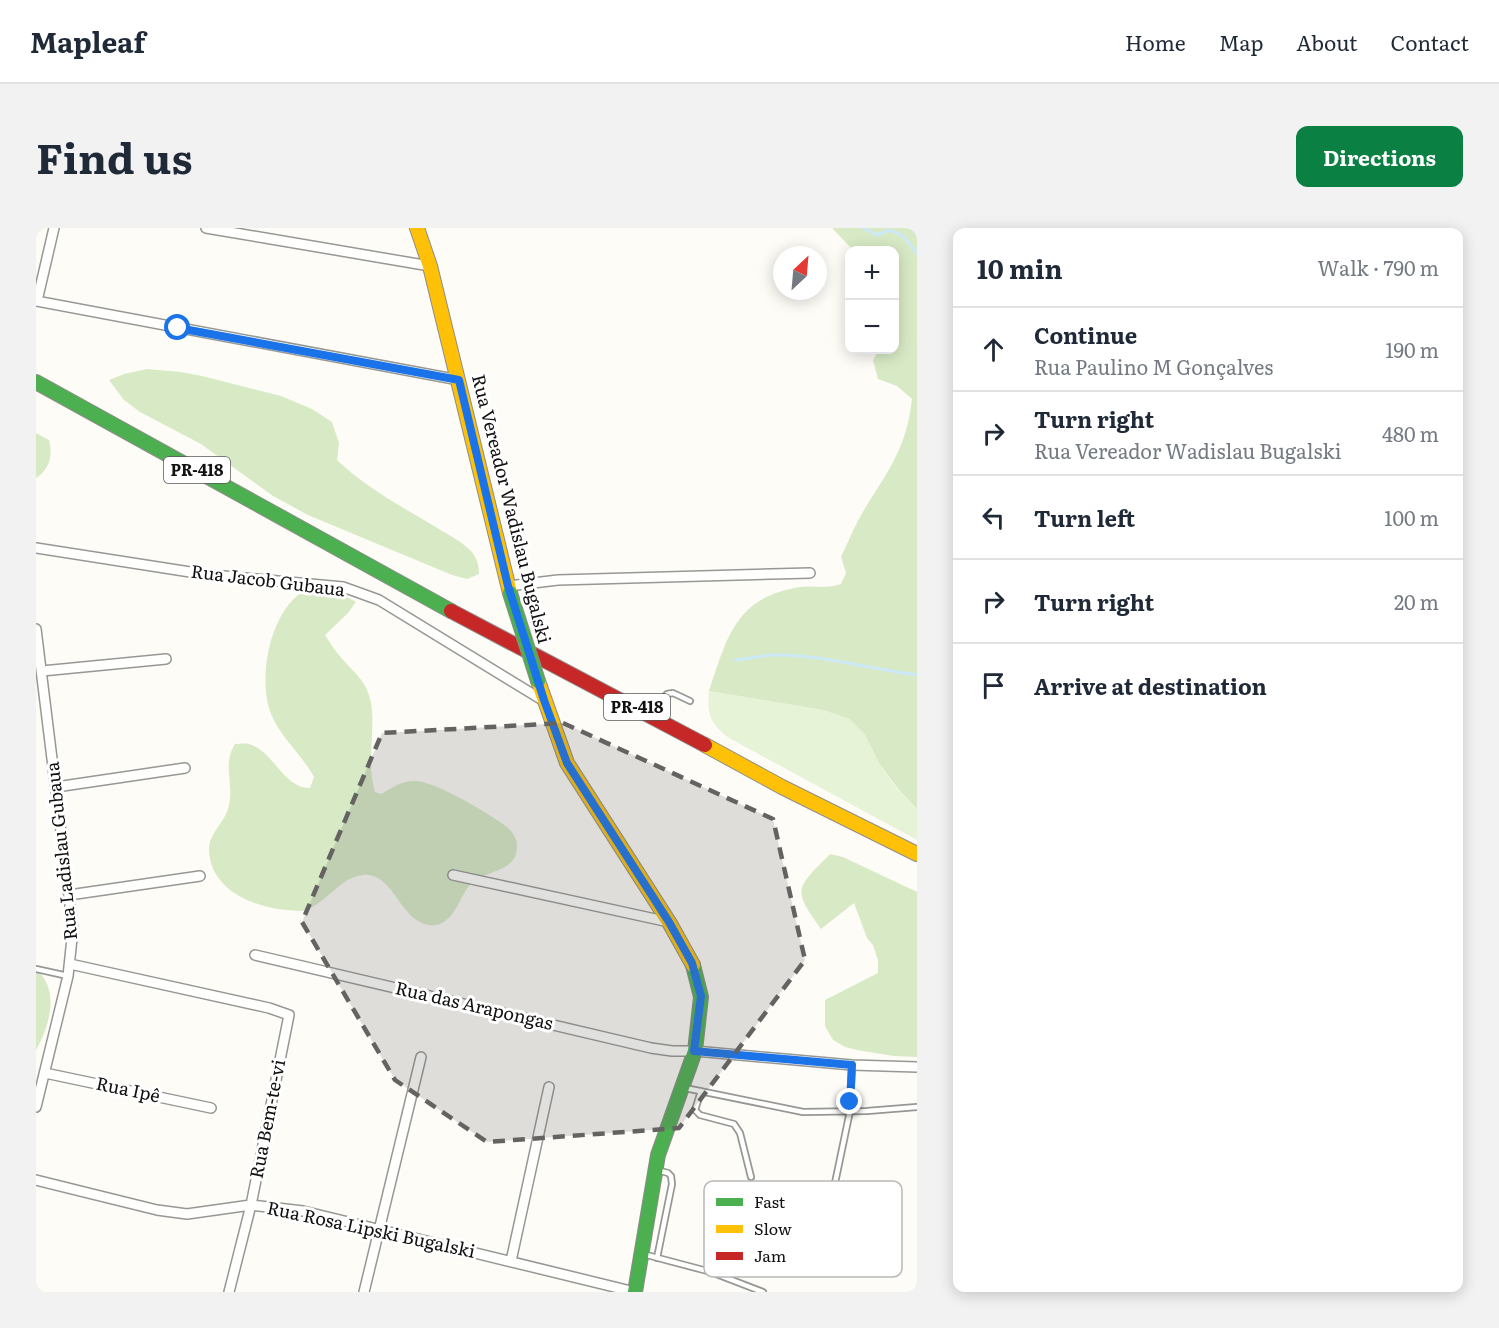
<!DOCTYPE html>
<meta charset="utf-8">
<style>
:root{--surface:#fff;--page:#f2f2f3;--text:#1f2937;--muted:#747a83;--line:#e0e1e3;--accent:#0b8043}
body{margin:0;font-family:Literata,serif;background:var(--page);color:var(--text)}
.controls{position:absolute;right:18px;top:18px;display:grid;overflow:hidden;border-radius:12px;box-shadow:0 3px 15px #0003}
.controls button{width:54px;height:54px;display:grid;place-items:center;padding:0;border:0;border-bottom:2px solid var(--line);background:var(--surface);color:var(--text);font:30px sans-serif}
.compass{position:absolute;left:737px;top:18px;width:54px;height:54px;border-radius:50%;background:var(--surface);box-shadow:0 3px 15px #0003;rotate:26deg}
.stop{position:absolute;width:18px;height:18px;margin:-14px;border:4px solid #1a73e8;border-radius:50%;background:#fff}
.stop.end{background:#1a73e8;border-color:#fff;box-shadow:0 2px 6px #0008}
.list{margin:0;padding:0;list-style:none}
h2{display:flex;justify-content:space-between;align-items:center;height:78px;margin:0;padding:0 24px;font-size:26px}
h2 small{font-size:20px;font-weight:400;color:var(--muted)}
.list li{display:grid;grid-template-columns:39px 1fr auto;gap:18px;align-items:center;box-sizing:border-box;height:84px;padding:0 24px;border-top:2px solid var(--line)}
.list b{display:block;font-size:22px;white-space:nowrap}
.list p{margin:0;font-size:20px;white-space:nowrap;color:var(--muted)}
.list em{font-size:20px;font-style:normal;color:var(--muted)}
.icon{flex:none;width:33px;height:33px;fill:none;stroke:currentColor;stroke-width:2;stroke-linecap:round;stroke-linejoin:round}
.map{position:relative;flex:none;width:881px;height:1064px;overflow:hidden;border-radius:12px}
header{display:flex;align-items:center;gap:36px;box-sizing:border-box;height:84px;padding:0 30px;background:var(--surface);border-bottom:2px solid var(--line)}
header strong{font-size:28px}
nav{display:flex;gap:33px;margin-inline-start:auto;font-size:21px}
.intro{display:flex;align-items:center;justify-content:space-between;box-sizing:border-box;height:144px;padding:0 36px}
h1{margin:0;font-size:42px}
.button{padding:15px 27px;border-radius:12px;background:var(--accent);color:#fff;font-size:21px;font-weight:700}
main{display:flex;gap:36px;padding:0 36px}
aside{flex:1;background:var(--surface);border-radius:12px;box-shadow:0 3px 15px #0003}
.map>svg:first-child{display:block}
.green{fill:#e7f3d7}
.forest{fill:#d8eac5}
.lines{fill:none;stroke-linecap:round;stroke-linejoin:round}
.stream{stroke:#cde8f7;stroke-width:3}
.lane-casing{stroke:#979795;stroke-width:8}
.street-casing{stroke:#979795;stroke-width:12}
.fast-casing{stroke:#8e8d8b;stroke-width:16}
.slow-casing{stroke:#8e8d8b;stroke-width:16}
.jam-casing{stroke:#8e8d8b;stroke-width:16}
.lane{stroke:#fffffe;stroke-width:4.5}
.street{stroke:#fffffe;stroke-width:9}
.fast{stroke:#4caf50;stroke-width:14}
.slow{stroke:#ffc107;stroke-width:14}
.jam{stroke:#c62828;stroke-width:14}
.fast-bridge-casing{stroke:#8e8d8b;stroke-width:16;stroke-linecap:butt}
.fast-bridge{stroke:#4caf50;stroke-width:14}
.route{stroke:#1a73e8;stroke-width:8}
.marked{fill:#646362;fill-opacity:0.2;stroke:#646362;stroke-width:4.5;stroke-dasharray:12 8;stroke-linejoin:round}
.labels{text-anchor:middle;stroke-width:6;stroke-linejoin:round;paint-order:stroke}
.shield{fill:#fff;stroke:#585858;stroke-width:1.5}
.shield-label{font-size:16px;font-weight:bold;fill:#111}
.street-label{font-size:18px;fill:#111;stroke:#fff}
.key{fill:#fff;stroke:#b8b8b8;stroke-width:1.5}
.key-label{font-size:16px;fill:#111}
</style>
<header>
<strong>Mapleaf</strong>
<nav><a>Home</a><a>Map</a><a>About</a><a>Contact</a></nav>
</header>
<div class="intro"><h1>Find us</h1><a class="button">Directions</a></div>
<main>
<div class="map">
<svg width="881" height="1064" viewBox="0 0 881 1064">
<rect width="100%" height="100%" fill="#fdfcf7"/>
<!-- green -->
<path class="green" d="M673,463L787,482L813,491L829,507L843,535L861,561L881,581V612L693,510C674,495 671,487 673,463Z"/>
<!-- forest -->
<path class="forest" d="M796,0H881V581L862,561L843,535L829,507L813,491L787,482L673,463C691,409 700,369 764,359C778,357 791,361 805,356L810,345L805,329C812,314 819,297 828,282C852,243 871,219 876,171L861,158L842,151L837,132L843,122H858V22H817Z
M111,141L145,144L166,148L245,168L276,181L296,194L303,215L301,232C328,258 361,276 393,295C407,304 425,312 436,324C441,331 443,337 443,346L431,351L416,347L272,287L237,268L165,216L104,184L88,172L73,152L88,146Z
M0,205L13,212C17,227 14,241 0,250Z
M270,362L306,366L320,374L312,385L289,407C293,413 297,420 302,426C312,439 328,450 333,467C342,494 329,533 339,564L345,566C356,560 365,553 378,553C397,552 450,584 467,596C474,601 481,608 481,618C481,647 445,641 432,659C422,673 416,700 393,697C363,693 358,644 327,647C305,649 290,675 270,682C265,684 257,682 252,682C219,680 174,662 173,622C173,604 190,594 193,577C198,555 186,536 199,516C203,516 209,515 213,516C238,523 247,560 274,560L278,549C266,527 246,511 236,488C220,453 234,380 270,362Z
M794,626L807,629L881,664V829L858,828L821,822L809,819L797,812L789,798V772L842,745V732L837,717L831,710L818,675L785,701C755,660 761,660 794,626Z
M0,741C24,762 14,797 0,822Z"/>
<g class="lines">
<!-- stream -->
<path class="stream" d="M827,0L841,7L854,2L867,8L881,25
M699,432C711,431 724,428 736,427C785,426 833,441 881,447"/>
<!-- lane casing -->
<g class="lane-casing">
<path id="lane" d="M616,485L631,466L637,465L654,473
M0,741L32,748
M816,837L814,883L799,955L804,972L831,997
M649,860L767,884L831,883L881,879
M665,863L659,882L664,887L698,896L704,905L715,949
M607,1026L675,1044L727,1064
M621,1030L636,956L635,948L632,945L621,942"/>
</g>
<!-- street casing -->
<g class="street-casing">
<path id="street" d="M170,0L394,38
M0,73L423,152
M1,73L18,0
M0,320L167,346L307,359L343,372L508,473
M472,358L522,352L774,345
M0,401L37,701L32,748L0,879
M6,443L130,431
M20,559L149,540
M417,647L633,694
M33,667L164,648
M219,727L615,820L636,823H659L816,837L881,839
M34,736L233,780L253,787L215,977L193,1064
M9,845L175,880
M0,952L121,982L151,986L215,977L267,983L599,1064
M475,1033L513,859
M328,1064L385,829"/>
</g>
<!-- fast casing -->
<g class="fast-casing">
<path id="fast" d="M0,154L415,383
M599,1064L622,927L659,823L665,769L657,737"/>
</g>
<!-- slow casing -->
<g class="slow-casing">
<path id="slow" d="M381,0L394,38L474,365
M502,453L531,535L633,694L657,737
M669,517L746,559L881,626"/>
</g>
<!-- jam casing -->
<g class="jam-casing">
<path id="jam" d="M415,383L669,517"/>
</g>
<!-- lane -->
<use href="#lane" class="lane"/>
<!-- street -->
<use href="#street" class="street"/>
<!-- fast -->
<use href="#fast" class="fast"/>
<!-- slow -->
<use href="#slow" class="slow"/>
<!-- jam -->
<use href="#jam" class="jam"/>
<!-- fast-bridge casing -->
<g class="fast-bridge-casing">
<path id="fast-bridge" d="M474,365L502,453"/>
</g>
<!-- fast-bridge -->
<use href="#fast-bridge" class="fast-bridge"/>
</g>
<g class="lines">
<!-- route -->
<path class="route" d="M142,100L423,152L472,358L508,472L531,535L633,694L656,735L665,768L658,823L816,837L814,874"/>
</g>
<!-- marked area -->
<path class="marked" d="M527,495L737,591L769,732L643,900L451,914L359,852L266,694L346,505Z"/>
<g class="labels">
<!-- shield labels -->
<g class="shield">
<rect x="128" y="229" width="66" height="26" rx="4.5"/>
<rect x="568" y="466" width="66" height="26" rx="4.5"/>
</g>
<g class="shield-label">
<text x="161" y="248">PR-418</text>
<text x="601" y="485">PR-418</text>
</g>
<!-- street labels -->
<g class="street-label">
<text transform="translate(475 281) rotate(76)" y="6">Rua Vereador Wadislau Bugalski</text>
<text transform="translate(232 353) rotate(7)" y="6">Rua Jacob Gubaua</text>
<text transform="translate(26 623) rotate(-96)" y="6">Rua Ladislau Gubaua</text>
<text transform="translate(438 778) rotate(13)" y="6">Rua das Arapongas</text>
<text transform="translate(92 862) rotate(12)" y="6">Rua Ipê</text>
<text transform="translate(232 891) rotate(-79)" y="6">Rua Bem-te-vi</text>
<text transform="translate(335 1002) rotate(12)" y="6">Rua Rosa Lipski Bugalski</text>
</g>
</g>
<!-- legend -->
<rect x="668" y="953" width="198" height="96" rx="9" class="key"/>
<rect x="680" y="970" width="27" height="8" fill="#4caf50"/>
<rect x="680" y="997" width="27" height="8" fill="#ffc107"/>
<rect x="680" y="1024" width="27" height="8" fill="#c62828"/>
<g class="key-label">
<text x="718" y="980">Fast</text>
<text x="718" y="1007">Slow</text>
<text x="718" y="1034">Jam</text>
</g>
</svg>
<div class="controls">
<button>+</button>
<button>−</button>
</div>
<svg class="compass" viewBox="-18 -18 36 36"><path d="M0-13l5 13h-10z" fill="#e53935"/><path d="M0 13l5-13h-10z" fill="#747a83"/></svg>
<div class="stop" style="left:142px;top:100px"></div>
<div class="stop end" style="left:814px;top:874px"></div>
</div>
<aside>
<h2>10 min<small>Walk · 790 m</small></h2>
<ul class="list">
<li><svg class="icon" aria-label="ahead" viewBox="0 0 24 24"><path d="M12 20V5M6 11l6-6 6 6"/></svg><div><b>Continue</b><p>Rua Paulino M Gonçalves</p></div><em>190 m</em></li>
<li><svg class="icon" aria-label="right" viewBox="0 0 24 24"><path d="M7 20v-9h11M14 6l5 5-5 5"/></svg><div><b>Turn right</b><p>Rua Vereador Wadislau Bugalski</p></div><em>480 m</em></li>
<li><svg class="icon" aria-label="left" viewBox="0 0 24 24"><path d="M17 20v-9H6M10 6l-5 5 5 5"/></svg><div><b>Turn left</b></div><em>100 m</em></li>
<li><svg class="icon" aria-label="right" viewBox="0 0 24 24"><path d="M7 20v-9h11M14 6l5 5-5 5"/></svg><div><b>Turn right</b></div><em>20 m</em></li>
<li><svg class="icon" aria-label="arrive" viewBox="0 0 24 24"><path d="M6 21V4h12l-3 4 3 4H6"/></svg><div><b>Arrive at destination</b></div></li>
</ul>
</aside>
</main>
